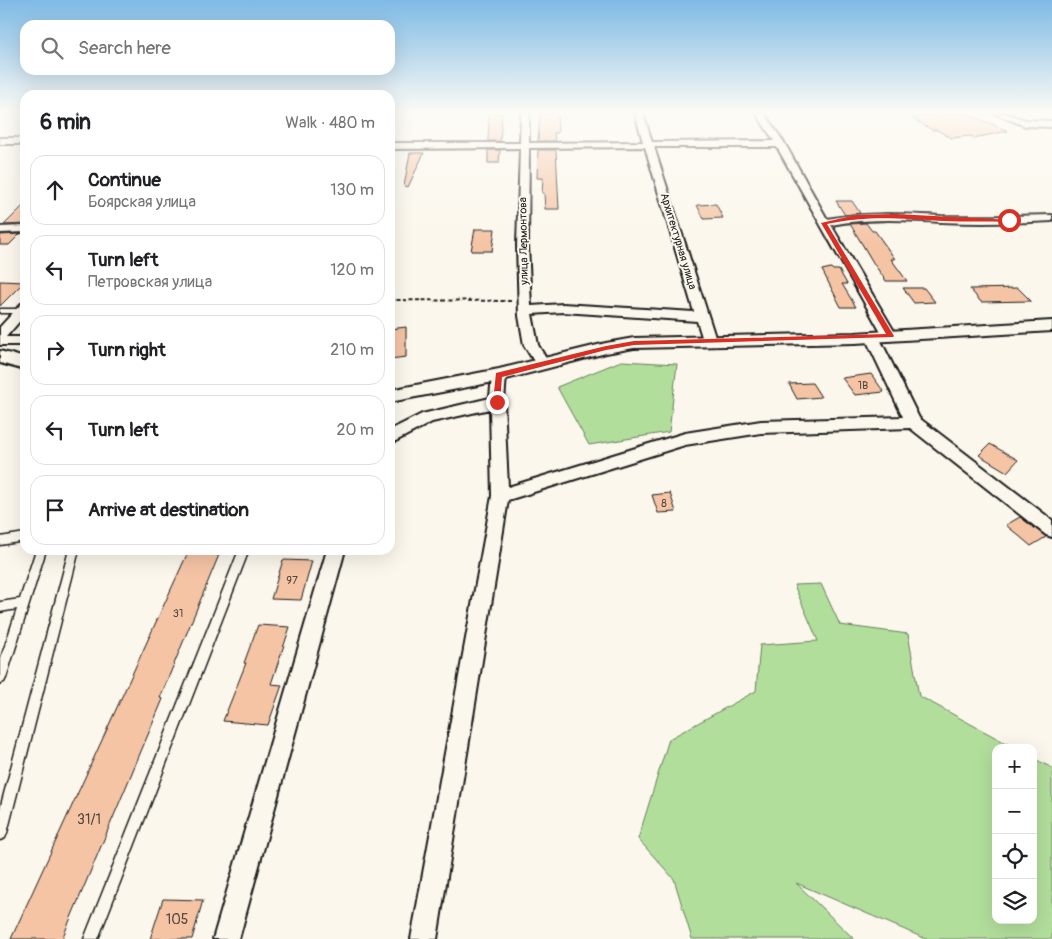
<!DOCTYPE html>
<meta charset="utf-8">
<style>
:root{--surface:#fff;--page:#f6f6f6;--text:#202124;--muted:#757577;--line:#e0e0e0}
body{margin:0;font-family:Pangolin,sans-serif;background:var(--page);color:var(--text)}
.controls{position:absolute;right:15px;bottom:15px;display:grid;overflow:hidden;border-radius:10px;box-shadow:0 5px 20px #0002}
.controls button{width:45px;height:45px;display:grid;place-items:center;padding:0;border:0;border-bottom:1px solid var(--line);background:var(--surface);color:var(--text);font:25px sans-serif}
.stop{position:absolute;width:15px;height:15px;margin:-11px;border:4px solid #d93025;border-radius:50%;background:#fff}
.stop.end{background:#d93025;border-color:#fff;box-shadow:0 1px 5px #0008}
.list{margin:0;padding:0;list-style:none}
h2{display:flex;justify-content:space-between;align-items:center;height:65px;margin:0;padding:0 20px;font-size:21px}
h2 small{font-size:16px;font-weight:400;color:var(--muted)}
.list li{display:grid;grid-template-columns:32px 1fr auto;gap:15px;align-items:center;box-sizing:border-box;height:70px;margin:0 10px 10px;padding:0 10px;border:1px solid var(--line);border-radius:15px}
.list b{display:block;font-size:19px;white-space:nowrap}
.list p{margin:0;font-size:16px;white-space:nowrap;color:var(--muted)}
.list em{font-size:16px;font-style:normal;color:var(--muted)}
.icon{flex:none;width:28px;height:28px;fill:none;stroke:currentColor;stroke-width:2;stroke-linecap:round;stroke-linejoin:round}
.map{position:relative;flex:none;width:1052px;height:939px;overflow:hidden}
.search{position:absolute;background:var(--surface);box-shadow:0 5px 20px #0002;left:20px;top:20px;width:375px;height:55px;display:flex;align-items:center;gap:12px;box-sizing:border-box;padding:0 18px;border-radius:15px;color:var(--muted);font-size:19px}
.panel{position:absolute;background:var(--surface);box-shadow:0 5px 20px #0002;left:20px;top:90px;width:375px;height:465px;border-radius:15px}
.map>svg:first-child{display:block}
.green{fill:#b2de9c;stroke:#677d5c}
.building{fill:#f5c4a5;stroke:#1c1c1c}
.lines{fill:none;stroke-linecap:round;stroke-linejoin:round}
.service-casing{stroke:#1c1c1c;stroke-width:3}
.minor-casing{stroke:#1c1c1c;stroke-width:4}
.tertiary-casing{stroke:#1c1c1c;stroke-width:4}
.path{stroke:#1c1c1c;stroke-width:2;stroke-dasharray:4 2.5;stroke-linecap:butt}
.service{fill:#fbf7ec;fill-rule:evenodd}
.minor{fill:#fbf7ec;fill-rule:evenodd}
.tertiary{fill:#fbf7ec;fill-rule:evenodd}
.route{fill:#d93025}
.labels{text-anchor:middle;stroke-width:4;stroke-linejoin:round;paint-order:stroke}
.far-street-label{font-size:11px;fill:#1c1c1c;stroke:#fbf7ec}
.number-label{font-size:11px;fill:#52463e}
.near-number-label{font-size:14px;fill:#52463e}
</style>
<div class="map">
<svg width="1052" height="939" viewBox="0 0 1052 939">
<rect width="100%" height="100%" fill="#fbf7ec"/>
<filter id="ink" filterUnits="userSpaceOnUse"><feTurbulence type="fractalNoise" baseFrequency=".02" numOctaves="2"/><feDisplacementMap in="SourceGraphic" scale="10" xChannelSelector="R" yChannelSelector="G"/><feConvolveMatrix kernelMatrix="1 2 1 2 8 2 1 2 1" color-interpolation-filters="sRGB"/></filter>
<g filter="url(#ink)">
<!-- green -->
<path class="green" d="M621,361L677,364L669,432L589,445L557,387Z
M821,584L840,625L908,634L919,696L1015,748H996V920H1033V758L1052,768V939H926L796,883L854,939H692L674,879L638,839L669,739L756,691L760,645L818,641L794,585Z"/>
<!-- building -->
<path class="building" d="M540,113H557L558,133H554L555,141H538Z
M941,113H965L1008,131L974,138L970,136L951,138L937,130H932L912,118Z
M489,114H502L500,141H488Z
M488,150H500L499,163H488Z
M538,150H556L559,209H545L544,193H542L543,178H537Z
M410,153H424L408,187L404,186Z
M836,201H852L860,213L845,215Z
M25,204V224L4,225Z
M716,204L723,218L704,219L697,205Z
M866,223L872,231H875L895,259H891L907,281H886L874,264L850,224Z
M475,229H495L492,251H471Z
M20,234L9,245H0V235Z
M831,268L833,270H839L847,284H842L856,307H841L822,270Z
M0,281L24,282L0,306Z
M903,288H924L935,302L914,303Z
M1018,288L1031,301L981,302L970,289Z
M406,327V357L390,359V329Z
M871,374L884,392L855,395L842,378Z
M812,383L821,397L797,399L789,384Z
M990,444L1018,460L1007,472L979,455Z
M670,493L676,512L658,513L652,495Z
M1020,517L1045,536L1046,537L1031,546L1006,525Z
M189,550H221L160,698L163,699L62,939H11Z
M283,560L312,561L301,600L271,599Z
M258,625L290,627L271,684L282,685L268,725L223,721L246,663H244Z
M163,899L203,900L192,939H150Z"/>
<g class="lines">
<!-- service casing -->
<g class="service-casing">
<path id="service" d="M0,309H21L24,311L21,313H0Z
M25,533V541L0,545V537Z
M36,550H46L6,678L4,682L0,684V661L17,609L0,612V602L20,599Z
M69,550H79L7,833L5,838L0,840V809Z
M239,550H249L98,939H84Z"/>
</g>
<!-- minor casing -->
<g class="minor-casing">
<path id="minor" d="M521,113H529V143L643,142L635,113H643L652,142L774,141L756,113H764L785,144L827,219C866,212 902,214 941,216C978,217 1015,216 1052,215V221C1015,223 978,224 941,222C903,220 868,218 831,225L897,336L890,340L883,336L777,147H654L716,340L714,343H704L697,321L563,312L532,314L538,345L550,365L548,368H538L524,345L519,316L517,245L520,148L390,149V143H520ZM645,147L694,312L563,304L531,306L528,245L529,148Z
M993,113H1004L1026,120L1052,121V127L1025,126Z
M0,138H25V144H0Z
M25,226V232L0,233V227Z
M25,303V315L6,337H25V345H0V327L21,304Z
M872,333L879,337L919,418L1052,520V537L1046,535L910,428L761,433L685,445L508,500L437,939H411L492,496L490,409L432,422L390,444V430L422,414L490,398L492,375L494,372H504L506,375L504,402L508,487L685,433L761,421L903,417L865,337Z
M327,550H345L239,939H213Z"/>
</g>
<!-- tertiary casing -->
<g class="tertiary-casing">
<path id="tertiary" d="M1052,321V331L855,343L634,348L606,353L499,381L390,402V390L499,369L606,343L634,338L855,333Z
M0,351L25,358V370L0,363Z"/>
</g>
<!-- path -->
<path class="path" d="M390,300L511,301"/>
<!-- service -->
<use href="#service" class="service"/>
<!-- minor -->
<use href="#minor" class="minor"/>
<!-- tertiary -->
<use href="#tertiary" class="tertiary"/>
</g>
</g>
<!-- sky -->
<linearGradient id="sky" x2="0" y2="1"><stop stop-color="#7ebae5"/><stop offset="0.46" stop-color="#fdfbf6"/><stop offset="1" stop-color="#fdfbf6" stop-opacity="0"/></linearGradient>
<rect width="1052" height="244" fill="url(#sky)"/>
<!-- route -->
<path class="route" d="M895,214L1012,220L1009,222C987,221 965,222 943,221C900,219 871,215 827,224L894,336L893,337L634,345L606,350L502,377L500,402L497,404L493,402L496,373L606,346L634,341L886,334L821,223L856,215Z"/>
<g class="labels">
<!-- far-street labels -->
<g class="far-street-label">
<text transform="translate(523 241) rotate(-91)" y="4">улица Лермонтова</text>
<text transform="translate(679 241) rotate(73)" y="4">Архитектурная улица</text>
</g>
<!-- number labels -->
<g class="number-label">
<text x="863" y="389">1В</text>
<text x="664" y="507">8</text>
<text x="292" y="584">97</text>
<text x="178" y="617">31</text>
</g>
<!-- near-number labels -->
<g class="near-number-label">
<text x="89" y="824">31/1</text>
<text x="177" y="924">105</text>
</g>
</g>
</svg>
<div class="controls">
<button>+</button>
<button>−</button>
<button><svg class="icon" aria-label="locate" viewBox="0 0 24 24"><circle cx="12" cy="12" r="6"/><path d="M12 2v4M12 18v4M2 12h4M18 12h4"/></svg></button>
<button><svg class="icon" aria-label="layers" viewBox="0 0 24 24"><path d="M12 4l9 5-9 5-9-5zM3 14l9 5 9-5"/></svg></button>
</div>
<div class="stop" style="left:1009px;top:220px"></div>
<div class="stop end" style="left:497px;top:402px"></div>
<div class="search"><svg class="icon" aria-label="search" viewBox="0 0 24 24"><circle cx="10" cy="10" r="6"/><path d="M15 15l6 6"/></svg>Search here</div>
<section class="panel">
<h2>6 min<small>Walk · 480 m</small></h2>
<ul class="list">
<li><svg class="icon" aria-label="ahead" viewBox="0 0 24 24"><path d="M12 20V5M6 11l6-6 6 6"/></svg><div><b>Continue</b><p>Боярская улица</p></div><em>130 m</em></li>
<li><svg class="icon" aria-label="left" viewBox="0 0 24 24"><path d="M17 20v-9H6M10 6l-5 5 5 5"/></svg><div><b>Turn left</b><p>Петровская улица</p></div><em>120 m</em></li>
<li><svg class="icon" aria-label="right" viewBox="0 0 24 24"><path d="M7 20v-9h11M14 6l5 5-5 5"/></svg><div><b>Turn right</b></div><em>210 m</em></li>
<li><svg class="icon" aria-label="left" viewBox="0 0 24 24"><path d="M17 20v-9H6M10 6l-5 5 5 5"/></svg><div><b>Turn left</b></div><em>20 m</em></li>
<li><svg class="icon" aria-label="arrive" viewBox="0 0 24 24"><path d="M6 21V4h12l-3 4 3 4H6"/></svg><div><b>Arrive at destination</b></div></li>
</ul>
</section>
</div>
